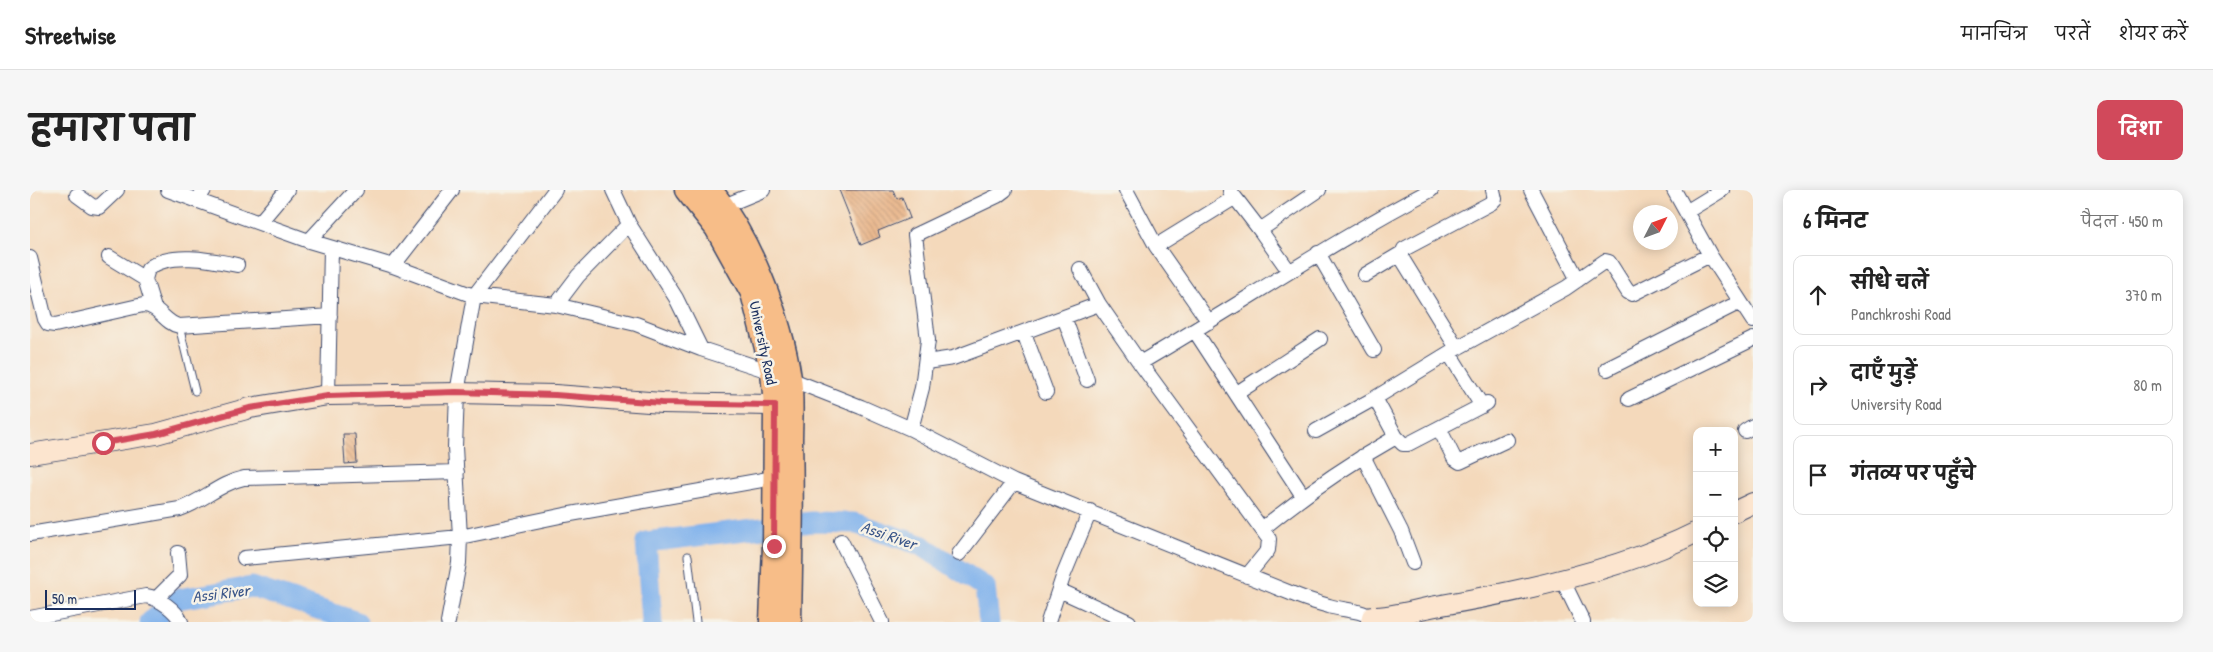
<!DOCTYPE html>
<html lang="hi">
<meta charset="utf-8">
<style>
:root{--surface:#fff;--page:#f6f6f6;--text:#222;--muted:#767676;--line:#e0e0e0;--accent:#d1495b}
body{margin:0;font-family:"Patrick Hand","Playpen Sans Deva",sans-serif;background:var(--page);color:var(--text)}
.controls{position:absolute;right:15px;bottom:15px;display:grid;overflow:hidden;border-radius:10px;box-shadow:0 2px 12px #0003}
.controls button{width:45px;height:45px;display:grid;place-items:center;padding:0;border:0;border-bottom:1px solid var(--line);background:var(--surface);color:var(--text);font:25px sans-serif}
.compass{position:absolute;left:1603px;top:15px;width:45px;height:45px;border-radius:50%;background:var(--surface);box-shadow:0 2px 12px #0003;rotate:48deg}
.scale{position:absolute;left:15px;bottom:12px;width:91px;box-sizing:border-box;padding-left:5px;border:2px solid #1b2f5e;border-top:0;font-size:14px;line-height:18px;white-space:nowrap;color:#1b2f5e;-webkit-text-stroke:4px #f7f3e8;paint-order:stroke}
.stop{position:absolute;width:15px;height:15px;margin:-11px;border:4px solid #d1495b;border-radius:50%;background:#fff}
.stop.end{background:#d1495b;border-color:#fff;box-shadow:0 1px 5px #0008}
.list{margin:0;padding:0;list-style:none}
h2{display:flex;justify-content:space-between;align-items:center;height:65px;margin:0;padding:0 20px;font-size:21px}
h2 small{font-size:16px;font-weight:400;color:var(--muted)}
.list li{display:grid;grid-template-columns:32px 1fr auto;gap:15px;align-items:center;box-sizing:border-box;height:80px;margin:0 10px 10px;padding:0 10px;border:1px solid var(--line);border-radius:10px}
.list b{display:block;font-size:19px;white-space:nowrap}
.list p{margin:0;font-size:16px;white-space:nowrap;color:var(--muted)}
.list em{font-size:16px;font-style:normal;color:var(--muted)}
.icon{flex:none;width:28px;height:28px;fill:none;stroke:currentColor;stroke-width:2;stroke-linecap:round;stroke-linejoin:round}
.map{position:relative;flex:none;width:1723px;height:432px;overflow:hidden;border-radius:10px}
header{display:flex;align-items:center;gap:30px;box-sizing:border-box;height:70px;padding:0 25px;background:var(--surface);border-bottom:1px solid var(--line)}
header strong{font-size:24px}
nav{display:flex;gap:28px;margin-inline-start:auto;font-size:18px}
.intro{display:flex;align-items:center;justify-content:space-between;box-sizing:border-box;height:120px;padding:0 30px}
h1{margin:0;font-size:35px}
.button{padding:12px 22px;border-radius:10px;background:var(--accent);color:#fff;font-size:18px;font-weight:700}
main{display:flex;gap:30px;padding:0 30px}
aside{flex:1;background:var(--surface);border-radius:10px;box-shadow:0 2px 12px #0003}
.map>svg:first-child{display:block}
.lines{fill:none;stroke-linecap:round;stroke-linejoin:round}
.river{stroke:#81b2ec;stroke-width:21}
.building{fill:url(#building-back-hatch)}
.lane-casing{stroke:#3c486c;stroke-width:9}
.street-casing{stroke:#3c486c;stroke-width:16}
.secondary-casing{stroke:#3c486c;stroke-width:22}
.primary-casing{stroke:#3c486c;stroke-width:25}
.lane{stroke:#fff;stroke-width:7}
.street{stroke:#fff;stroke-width:14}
.secondary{stroke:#fce5cf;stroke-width:20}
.primary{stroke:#f7bd88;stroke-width:22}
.route{stroke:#d1495b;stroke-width:6}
.labels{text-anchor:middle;stroke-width:5;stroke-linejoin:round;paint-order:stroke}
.street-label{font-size:15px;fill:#1b2f5e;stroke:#f7f3e8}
.water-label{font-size:16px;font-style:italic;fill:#3a5689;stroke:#f7f3e8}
</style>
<header>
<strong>Streetwise</strong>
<nav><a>मानचित्र</a><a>परतें</a><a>शेयर करें</a></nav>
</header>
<div class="intro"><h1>हमारा पता</h1><a class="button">दिशा</a></div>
<main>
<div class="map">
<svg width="1723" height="432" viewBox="0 0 1723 432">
<defs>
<pattern id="building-back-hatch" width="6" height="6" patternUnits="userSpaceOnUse" patternTransform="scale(1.25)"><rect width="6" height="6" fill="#ebb78b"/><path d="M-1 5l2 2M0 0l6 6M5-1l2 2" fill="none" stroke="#be9575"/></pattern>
</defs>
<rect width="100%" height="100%" fill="#f7f3e8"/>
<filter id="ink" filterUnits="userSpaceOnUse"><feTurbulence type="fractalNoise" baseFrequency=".02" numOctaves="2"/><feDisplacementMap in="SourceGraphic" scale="10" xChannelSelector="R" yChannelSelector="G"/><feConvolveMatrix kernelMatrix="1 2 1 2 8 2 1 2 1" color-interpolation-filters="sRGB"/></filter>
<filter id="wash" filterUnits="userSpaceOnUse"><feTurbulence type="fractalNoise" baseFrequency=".0096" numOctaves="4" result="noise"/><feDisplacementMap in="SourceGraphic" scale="20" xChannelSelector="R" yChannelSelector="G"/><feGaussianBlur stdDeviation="1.12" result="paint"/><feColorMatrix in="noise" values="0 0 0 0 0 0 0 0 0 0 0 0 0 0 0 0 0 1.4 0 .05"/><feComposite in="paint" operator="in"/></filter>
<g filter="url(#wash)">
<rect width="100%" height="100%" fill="#f4d9bb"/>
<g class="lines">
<!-- river -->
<path class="river" d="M120,432L148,409L222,397L327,432
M622,432L616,352L782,332L824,333L891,355L955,397L959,432"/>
</g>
<g id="blocks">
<!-- building -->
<path class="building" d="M809,0H863L867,9L872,7L880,28L848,41L850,47L831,55Z
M313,244H325L327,273L315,274Z"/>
</g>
</g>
<g filter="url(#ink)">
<use href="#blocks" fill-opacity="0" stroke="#3c486c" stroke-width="1"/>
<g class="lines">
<!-- lane casing -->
<g class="lane-casing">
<path id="lane" d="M149,136L165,201
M658,366L666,432"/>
</g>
<!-- street casing -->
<g class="street-casing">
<path id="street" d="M138,0L279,51L363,76L444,106L526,115L606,134L671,159L742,182L831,217L881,239L984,292L1268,406C1278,410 1288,413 1299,416C1314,421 1335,419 1347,432
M583,0L599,34L646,108L671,159
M1096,0L1126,56
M1501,0L1548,90
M1200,1L1230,40
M47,5L62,16L69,17L87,0
M167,11L174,0
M694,16L733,0
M1656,22L1692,0
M230,32L257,0
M279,51L326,0
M1288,63L1344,160
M1680,65L1723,131
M79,67L115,89
M0,68L15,129L18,134L25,135L113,115C129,115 134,133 149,136L300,126
M363,76L422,0
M1050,79L1069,114L1110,173L1239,349L1238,360L1217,386
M1259,81L1230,40L1289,0
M1335,85L1372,63
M526,115L548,86L599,34
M124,118L115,89L118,79C139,61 182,70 207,75
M1034,127L1057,190
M1179,132L1126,56L1204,8
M1165,141L1273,306
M994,143L1016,202
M1427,158L1371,67L1374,59L1461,13L1465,9L1463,0
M1419,163L1452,216
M896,172L923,168L1069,114
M1110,173C1208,116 1301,52 1401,0
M1577,179L1710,112
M1207,203L1290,149
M298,205L301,58
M1599,209L1723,149
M1409,238L1424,268L1430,272L1477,250
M881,239L892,198L898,150L885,45L967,6L975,0
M1286,241L1345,208
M1715,241L1723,236
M1366,247L1373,254H1378L1457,213
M1333,266L1371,341L1383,373
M1232,339C1275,304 1318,274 1366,247L1345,208L1427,158L1536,98L1575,71L1579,72L1598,102L1602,104L1680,65L1644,0
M0,344L150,319C173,311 190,293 214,288L427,282
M811,351L852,432
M929,364L984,292
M214,368L430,347L535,325L744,288
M1532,389L1553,432
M1029,400L1099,432
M126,409L150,385L148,363
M0,428L116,406C129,408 146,420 151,432
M418,432L429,373L430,347L425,257L427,203L444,106L525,0
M1018,432L1034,384L1060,321"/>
</g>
<!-- secondary casing -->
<g class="secondary-casing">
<path id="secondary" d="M0,264L126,244L220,218L298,205L427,203L525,205L632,213L745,215
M1704,322L1723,313
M1341,432L1342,427C1364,427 1384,420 1406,416C1489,402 1592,380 1667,342"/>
</g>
<!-- primary casing -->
<g class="primary-casing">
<path id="primary" d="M656,0L686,38L722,103L742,182L745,215L744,356L741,432
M681,0C720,49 751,126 760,188C763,209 761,232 761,253C763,313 761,372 760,432"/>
</g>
<!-- lane -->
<use href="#lane" class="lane"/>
<!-- street -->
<use href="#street" class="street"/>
<!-- secondary -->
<use href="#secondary" class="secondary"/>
<!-- primary -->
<use href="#primary" class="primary"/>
</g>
</g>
<g class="lines" filter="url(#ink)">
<!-- route -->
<path class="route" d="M73,253L126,244L220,218L298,206L426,202L525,205L632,213L745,215L744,356"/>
</g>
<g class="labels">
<!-- street labels -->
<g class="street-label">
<text transform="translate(733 153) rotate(78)" y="5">University Road</text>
</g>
<!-- water labels -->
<g class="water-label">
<text transform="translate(859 345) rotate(19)" y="6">Assi River</text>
<text transform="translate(191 403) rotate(-7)" y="6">Assi River</text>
</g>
</g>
</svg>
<div class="controls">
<button>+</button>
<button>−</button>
<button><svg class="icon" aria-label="locate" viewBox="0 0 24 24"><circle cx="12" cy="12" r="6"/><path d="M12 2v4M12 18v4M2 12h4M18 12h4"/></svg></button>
<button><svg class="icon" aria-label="layers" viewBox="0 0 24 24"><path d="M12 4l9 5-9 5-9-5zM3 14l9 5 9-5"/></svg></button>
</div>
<svg class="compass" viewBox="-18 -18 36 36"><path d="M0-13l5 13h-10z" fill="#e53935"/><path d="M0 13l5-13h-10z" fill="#767676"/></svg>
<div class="scale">50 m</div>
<div class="stop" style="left:73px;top:253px"></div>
<div class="stop end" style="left:744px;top:356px"></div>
</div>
<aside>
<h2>6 मिनट<small>पैदल · 450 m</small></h2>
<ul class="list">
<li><svg class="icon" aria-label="ahead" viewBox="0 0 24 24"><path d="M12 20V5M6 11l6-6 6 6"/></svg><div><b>सीधे चलें</b><p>Panchkroshi Road</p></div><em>370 m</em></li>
<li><svg class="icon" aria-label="right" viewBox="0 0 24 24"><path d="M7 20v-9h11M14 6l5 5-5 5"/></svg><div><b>दाएँ मुड़ें</b><p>University Road</p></div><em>80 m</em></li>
<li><svg class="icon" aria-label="arrive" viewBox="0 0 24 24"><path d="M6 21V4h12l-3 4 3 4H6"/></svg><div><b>गंतव्य पर पहुँचे</b></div></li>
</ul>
</aside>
</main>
